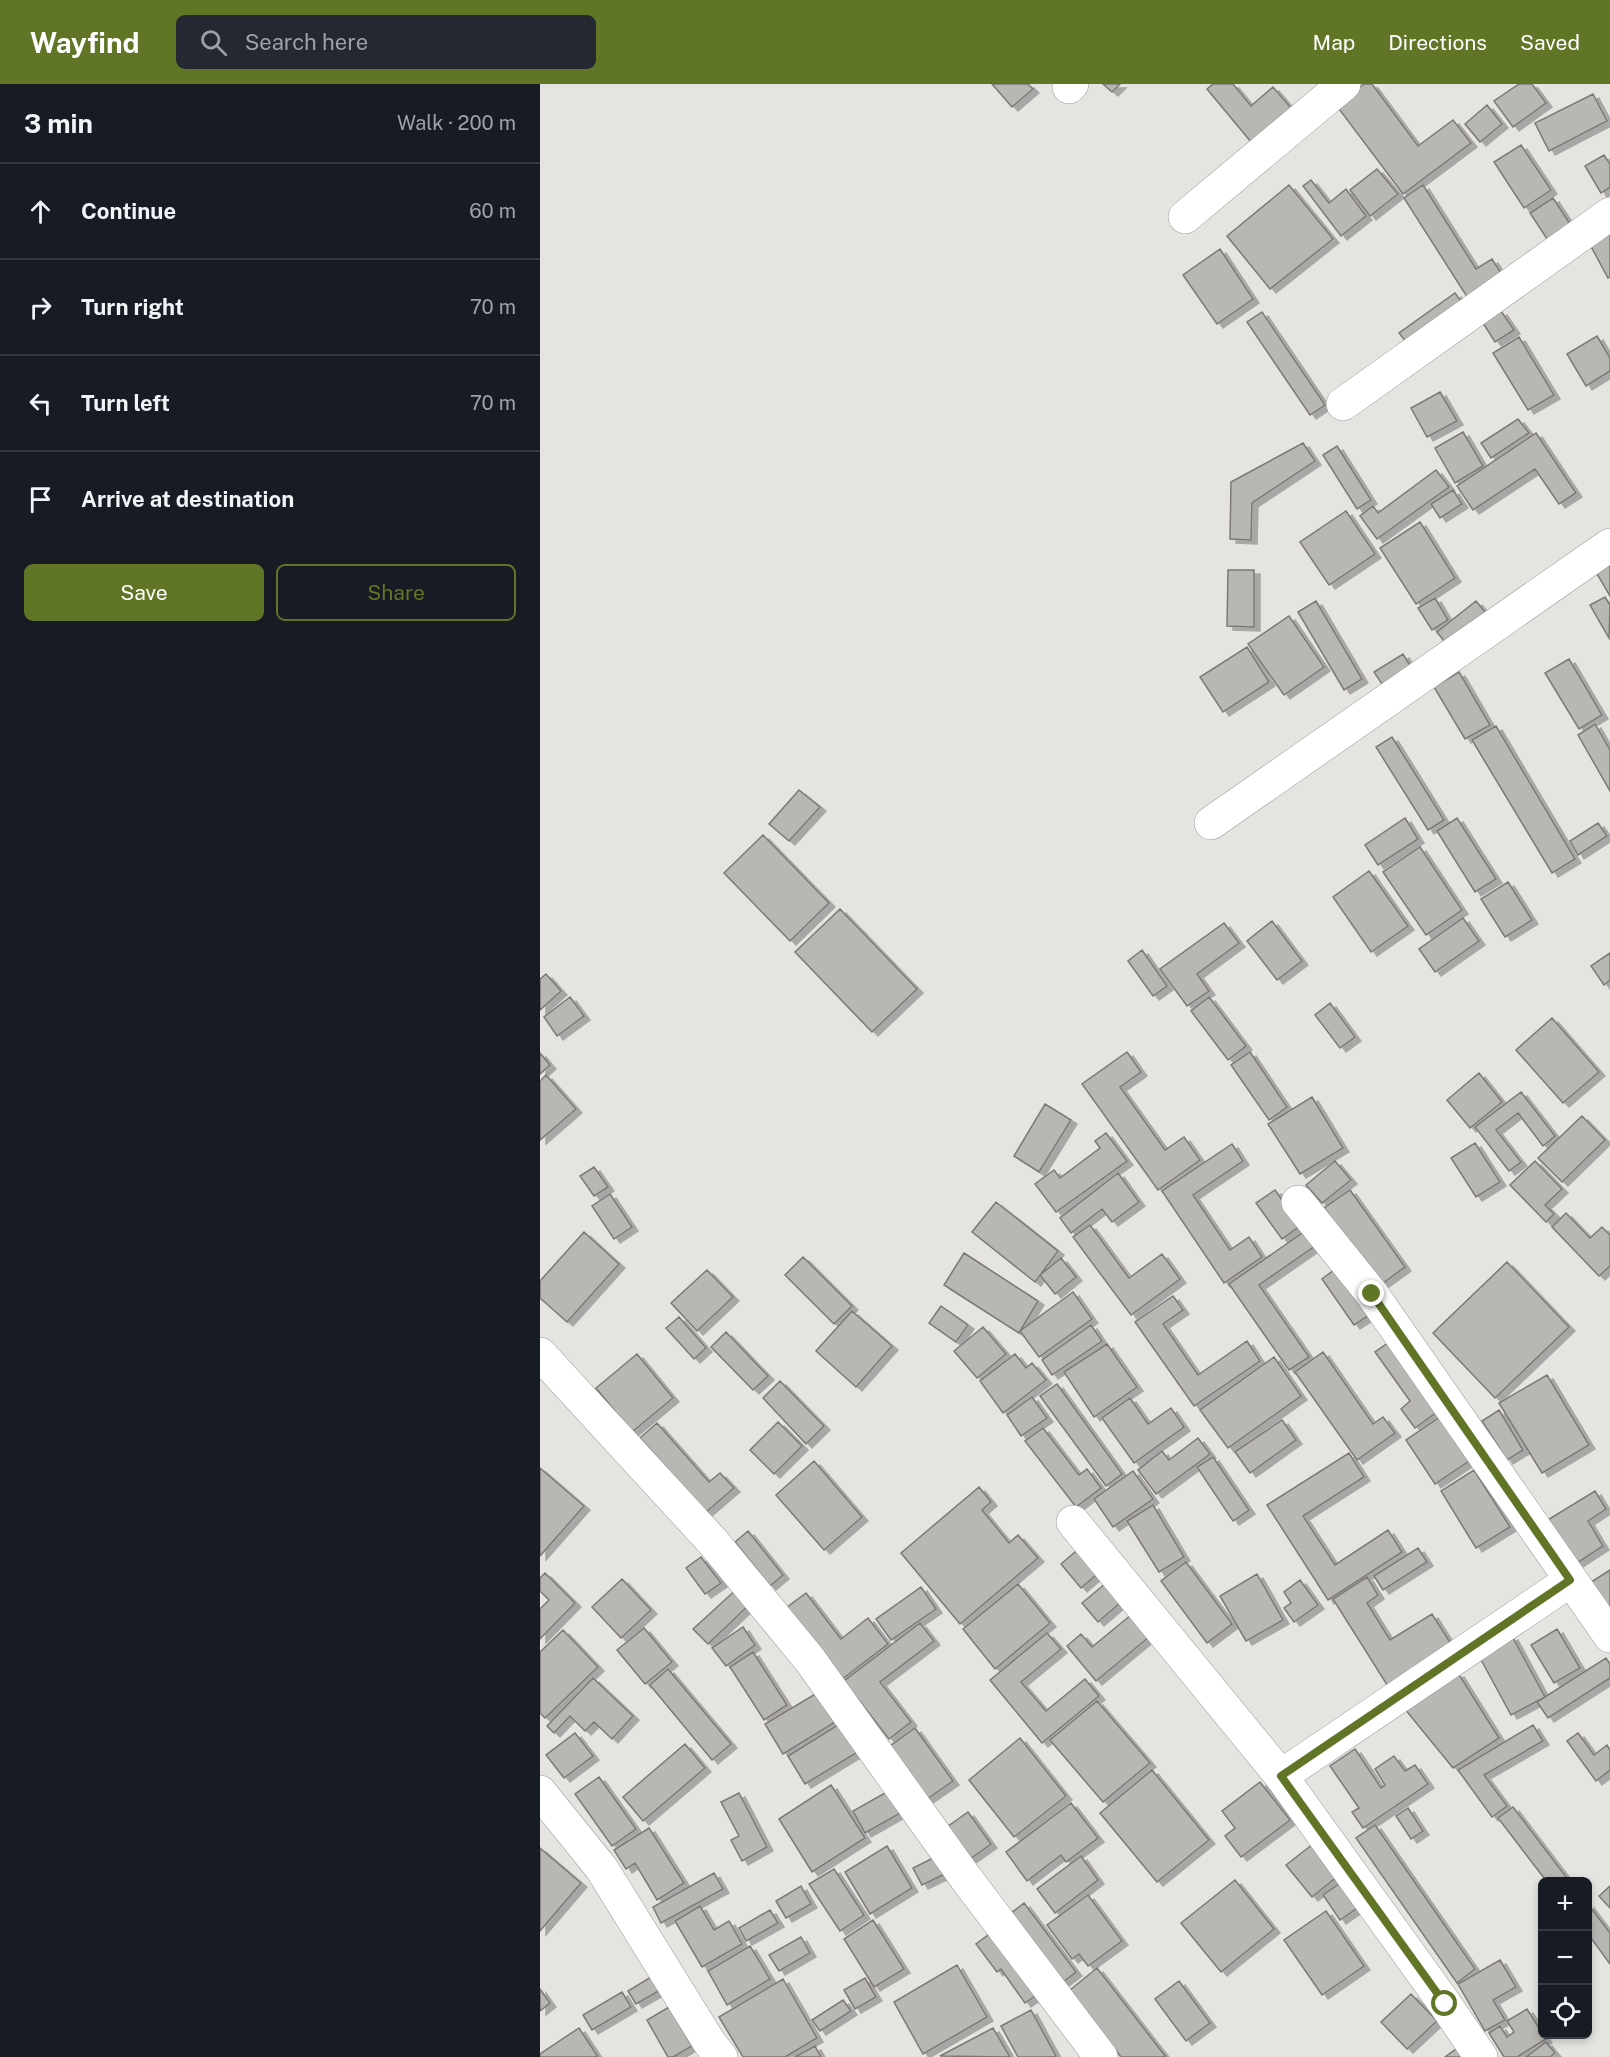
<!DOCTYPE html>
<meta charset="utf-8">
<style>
:root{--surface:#171b24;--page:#242831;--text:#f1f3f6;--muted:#9ea1a6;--line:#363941;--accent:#607526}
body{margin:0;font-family:"Public Sans",sans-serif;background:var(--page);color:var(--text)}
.controls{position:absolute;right:18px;bottom:18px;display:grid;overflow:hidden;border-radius:9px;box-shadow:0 3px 9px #0003}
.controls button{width:54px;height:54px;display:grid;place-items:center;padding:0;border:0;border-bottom:2px solid var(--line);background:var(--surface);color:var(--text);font:30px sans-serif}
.stop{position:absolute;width:18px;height:18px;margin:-14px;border:4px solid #607526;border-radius:50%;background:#fff}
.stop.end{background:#607526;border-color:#fff;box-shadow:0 2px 6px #0008}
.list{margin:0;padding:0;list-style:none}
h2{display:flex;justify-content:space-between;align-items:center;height:78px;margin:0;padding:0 24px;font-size:26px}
h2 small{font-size:20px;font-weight:400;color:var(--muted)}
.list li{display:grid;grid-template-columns:39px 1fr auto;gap:18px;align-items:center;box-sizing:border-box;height:96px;padding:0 24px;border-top:2px solid var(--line)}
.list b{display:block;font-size:22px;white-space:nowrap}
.list em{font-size:20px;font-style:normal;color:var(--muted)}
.actions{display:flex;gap:12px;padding:18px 24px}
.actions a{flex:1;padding:14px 0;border:2px solid var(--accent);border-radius:9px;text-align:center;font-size:21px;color:var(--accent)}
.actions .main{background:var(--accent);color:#fff}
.icon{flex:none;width:33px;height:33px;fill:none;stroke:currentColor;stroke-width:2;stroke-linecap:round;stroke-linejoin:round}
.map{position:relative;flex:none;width:1070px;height:1973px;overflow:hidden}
header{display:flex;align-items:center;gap:36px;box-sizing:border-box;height:84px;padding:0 30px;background:var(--accent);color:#fff}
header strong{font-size:28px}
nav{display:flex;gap:33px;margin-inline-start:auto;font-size:21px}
.search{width:420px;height:54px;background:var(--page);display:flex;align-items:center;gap:15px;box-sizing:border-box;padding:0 21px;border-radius:9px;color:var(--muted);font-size:22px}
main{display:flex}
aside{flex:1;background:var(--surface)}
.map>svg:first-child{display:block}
.building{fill:#b8b7b4;stroke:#7b7977;stroke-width:1.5;filter:url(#shadow)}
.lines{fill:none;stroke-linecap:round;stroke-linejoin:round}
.minor-casing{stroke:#9b9997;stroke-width:34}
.minor{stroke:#fff;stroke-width:33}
.route{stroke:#607526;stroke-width:8}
</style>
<header>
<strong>Wayfind</strong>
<div class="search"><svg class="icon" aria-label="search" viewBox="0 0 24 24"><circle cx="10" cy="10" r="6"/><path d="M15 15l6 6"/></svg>Search here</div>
<nav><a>Map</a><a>Directions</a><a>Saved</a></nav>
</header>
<main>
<aside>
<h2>3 min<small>Walk · 200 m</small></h2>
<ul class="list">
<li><svg class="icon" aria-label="ahead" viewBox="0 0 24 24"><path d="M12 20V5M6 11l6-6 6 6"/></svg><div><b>Continue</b></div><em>60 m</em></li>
<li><svg class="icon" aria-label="right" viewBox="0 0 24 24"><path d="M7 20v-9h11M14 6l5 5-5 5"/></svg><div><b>Turn right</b></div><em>70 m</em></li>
<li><svg class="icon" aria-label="left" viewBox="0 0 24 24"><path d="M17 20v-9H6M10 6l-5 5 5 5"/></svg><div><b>Turn left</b></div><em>70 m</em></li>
<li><svg class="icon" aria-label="arrive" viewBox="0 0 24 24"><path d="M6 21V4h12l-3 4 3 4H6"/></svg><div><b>Arrive at destination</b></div></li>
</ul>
<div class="actions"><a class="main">Save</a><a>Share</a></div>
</aside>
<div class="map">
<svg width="1070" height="1973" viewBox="0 0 1070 1973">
<defs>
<filter id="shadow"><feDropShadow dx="6" dy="4" stdDeviation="0" flood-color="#0004"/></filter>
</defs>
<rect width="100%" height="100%" fill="#e6e4e1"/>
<!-- building -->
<path class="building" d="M452,0H488L493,5L472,23Z
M563,0H580L572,8Z
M673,0H693L711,22L733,3L757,31L716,64L667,5Z
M824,0H832L878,62L913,36L931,59L863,110L796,21Z
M979,0H992L1006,19L973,43L954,17Z
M1053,10L1067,37L1009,67L995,39Z
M947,21L962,40L940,58L925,40Z
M981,61L1011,106L984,124L954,78Z
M1064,71L1070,80V103L1061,109L1045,82Z
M837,85L858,110L830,132L810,106Z
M771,96L789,119L806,105L826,132L801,152L763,102Z
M749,101L793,155L730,205L687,152Z
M883,101L936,185L952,175L966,197L931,219L864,114Z
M1013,114L1034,146L1011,161L990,129Z
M1070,145V193L1068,194L1048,157Z
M680,165L713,215L677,240L643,191Z
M915,209L925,223L870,263L859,249Z
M961,227L974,246L955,258L943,239Z
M722,228L785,321L770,331L707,238Z
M1057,252L1070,274V287L1046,302L1027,270Z
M979,253L1014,311L988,326L953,269Z
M900,308L917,337L887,353L871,324Z
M978,335L989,349L951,374L941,359Z
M923,348L943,382L915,399L895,364Z
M996,349L1036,409L1019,420L995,385L933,426L917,402Z
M763,359L775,377L712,419L711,456L690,455L691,398Z
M797,362L831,416L817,425L783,371Z
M896,386L909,403L837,455L820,432L833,422L838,429Z
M913,406L922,420L900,434L891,420Z
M806,427L835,470L789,501L760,458Z
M880,438L915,494L876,520L840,464Z
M1070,474V512L1053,483Z
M688,486H714V543L687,542Z
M1065,513L1070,521L1069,554L1050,521Z
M895,514L908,536L892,546L878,524Z
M776,517L822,595L804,606L758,528Z
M936,517L950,534L910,565L897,548Z
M749,532L784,583L744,611L708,560Z
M707,563L729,598L683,628L660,593Z
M863,570L874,588L846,606L834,588Z
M1029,575L1062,631L1039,645L1005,589Z
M919,588L950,641L925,655L894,603Z
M1055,640L1070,666V707L1038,651Z
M956,642L1035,775L1012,789L932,656Z
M852,653L904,736L888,746L836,663Z
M259,706L280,723L249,757L229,740Z
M865,734L878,755L838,781L825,761Z
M917,734L956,795L935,808L897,747Z
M1058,739L1067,752L1038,771L1030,757Z
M223,751L289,819L250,857L184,789Z
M880,763L922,826L886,851L843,788Z
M829,787L868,842L831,868L793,813Z
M968,798L992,836L965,853L941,815Z
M300,825L377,905L332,948L255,868Z
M923,834L939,857L895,888L879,865Z
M732,837L762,877L737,896L707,857Z
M684,839L699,859L657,890L669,907L647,922L620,885Z
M602,866L627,902L613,912L588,877Z
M1070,869V896L1064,901L1051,882Z
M6,890L21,907L0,926V895Z
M30,913L44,932L17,952L4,933Z
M669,913L706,962L688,976L651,927Z
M790,919L815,953L800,964L775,931Z
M1012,934L1059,988L1023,1019L976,966Z
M587,968L601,988L580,1003L625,1066L644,1053L660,1076L618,1106L542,1000Z
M710,968L747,1023L729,1036L691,981Z
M0,969L10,981L0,990Z
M939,989L962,1018L930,1044L907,1016Z
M6,991L36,1025L0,1056V997Z
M981,1008L1015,1052L1003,1062L978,1029L956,1046L981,1078L969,1087L935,1043Z
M772,1013L803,1064L760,1090L728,1040Z
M505,1020L531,1036L499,1088L474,1072Z
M1042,1032L1065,1056L1022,1098L998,1074Z
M566,1049L587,1077L516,1128L495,1100L514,1086L520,1094L560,1064L555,1057Z
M935,1059L960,1098L936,1113L911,1074Z
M692,1060L703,1077L653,1111L690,1166L709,1153L722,1173L684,1199L622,1107Z
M795,1077L811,1096L782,1119L766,1101Z
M995,1077L1022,1105L1005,1121L1014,1130L1006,1138L970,1101Z
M54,1083L68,1103L54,1112L40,1092Z
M578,1089L599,1118L572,1138L562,1125L531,1149L520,1134Z
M735,1106L760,1142L742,1155L716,1119Z
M810,1106L865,1183L839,1202L784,1124Z
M70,1110L92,1143L74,1155L52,1122Z
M456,1118L518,1167L495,1198L432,1148Z
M1026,1129L1050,1154L1062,1143L1070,1151V1182L1059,1192L1012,1143Z
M550,1141L589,1194L622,1170L640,1195L591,1231L533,1153Z
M765,1147L775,1162L719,1201L769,1273L749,1286L689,1200Z
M44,1148L79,1180L27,1238L0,1214V1197Z
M424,1169L498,1217L479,1249L404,1201Z
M263,1173L312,1222L294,1240L245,1191Z
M521,1174L536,1193L515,1210L500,1191Z
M967,1178L1029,1243L955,1314L893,1249Z
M798,1183L831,1230L814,1241L782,1195Z
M167,1186L193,1213L157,1247L131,1219Z
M533,1208L552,1235L499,1273L480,1247Z
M633,1212L643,1226L623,1240L658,1291L707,1257L720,1277L654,1322L595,1238Z
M401,1222L428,1241L416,1258L389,1239Z
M312,1227L352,1262L316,1303L276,1267Z
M139,1233L166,1264L154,1275L126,1244Z
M551,1241L562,1257L512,1291L502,1276Z
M443,1243L466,1270L437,1294L414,1267Z
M186,1248L228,1292L213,1306L171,1263Z
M855,1254L904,1323L875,1344L861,1325L870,1317L835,1268Z
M567,1260L597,1303L554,1333L524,1288Z
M783,1268L833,1340L843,1333L855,1349L817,1376L755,1288Z
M97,1270L133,1314L92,1348L56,1304Z
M475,1270L486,1284L492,1279L506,1296L463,1329L440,1297Z
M734,1273L761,1312L688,1364L660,1326Z
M1007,1291L1049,1361L1002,1389L959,1319Z
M240,1297L284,1342L266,1360L223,1314Z
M517,1300L582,1390L566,1402L500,1312Z
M492,1313L507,1334L481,1352L467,1331Z
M590,1314L608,1340L631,1324L644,1343L594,1379L562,1334Z
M959,1326L983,1366L967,1376L942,1337Z
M903,1331L932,1375L895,1400L866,1356Z
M742,1336L756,1356L710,1389L695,1368Z
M238,1338L262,1362L234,1390L210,1366Z
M117,1339L169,1398L180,1389L194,1404L166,1428L100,1354Z
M503,1344L539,1391L547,1385L561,1404L536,1423L485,1357Z
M658,1354L670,1370L616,1410L598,1386L622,1367L629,1376Z
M809,1369L824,1393L763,1432L795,1481L848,1446L862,1468L788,1516L727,1421Z
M673,1373L709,1426L693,1437L657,1383Z
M274,1377L322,1433L284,1466L236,1411Z
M0,1384L44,1422L0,1472Z
M934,1386L970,1443L936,1464L901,1407Z
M593,1387L613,1415L573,1443L554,1415Z
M439,1403L451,1418L442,1426L469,1459L478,1451L498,1474L420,1540L361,1469Z
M1055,1407L1066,1425L1048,1437L1063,1462L1034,1481L1006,1437Z
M613,1421L644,1473L619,1488L587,1437Z
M208,1447L243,1491L230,1502L195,1458Z
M542,1462L562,1486L541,1504L521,1480Z
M878,1464L887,1478L843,1506L834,1492Z
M161,1473L181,1499L165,1510L146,1484Z
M646,1478L692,1540L667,1559L621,1497Z
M1070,1486V1534L1048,1500Z
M5,1489L35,1519L0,1555V1525L9,1516L0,1507V1494Z
M717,1490L743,1536L706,1557L680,1512Z
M827,1493L838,1511L827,1519L850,1556L892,1530L913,1563L849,1604L793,1515Z
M82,1495L111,1526L81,1554L52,1523Z
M571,1495L587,1513L558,1538L542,1519Z
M760,1496L778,1521L754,1538L744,1524L751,1519L744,1508Z
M478,1500L510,1539L455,1585L423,1545Z
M199,1503L212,1518L168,1560L153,1545Z
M381,1503L396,1525L351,1556L336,1535Z
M266,1509L301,1555L328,1534L348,1560L301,1596L246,1524Z
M597,1526L615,1548L556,1597L527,1562L541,1550L552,1563Z
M380,1539L394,1557L340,1598L371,1638L349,1655L304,1597Z
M203,1543L215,1561L186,1582L172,1564Z
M104,1544L132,1578L105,1600L77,1566Z
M1017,1545L1040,1584L1014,1599L991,1561Z
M23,1546L58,1583L5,1634L0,1629V1568Z
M507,1549L521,1565L481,1598L506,1627L545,1595L559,1612L502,1659L450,1596Z
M972,1552L1005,1613L971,1631L938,1570Z
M213,1568L247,1621L224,1636L190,1583Z
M1066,1574L1070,1580V1594L1008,1634L997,1618Z
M128,1585L191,1660L172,1676L110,1601Z
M918,1589L959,1654L913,1684L864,1624Z
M53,1594L93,1632L72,1655L54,1638L45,1647L30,1632L14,1649L7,1642Z
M287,1603L305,1632L243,1670L225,1640Z
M557,1617L610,1679L563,1718L510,1656Z
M309,1634L326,1663L265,1700L248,1672Z
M993,1641L1003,1657L944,1691L967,1722L952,1733L918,1686Z
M375,1644L413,1697L387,1715L350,1662Z
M35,1649L53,1672L24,1694L6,1671Z
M1038,1649L1054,1671L1067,1661L1070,1666V1686L1056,1697L1027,1657Z
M480,1654L526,1712L474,1753L429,1696Z
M145,1660L165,1684L103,1737L83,1713Z
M815,1665L841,1704L845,1701L835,1685L854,1672L865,1687L875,1681L888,1700L823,1744L812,1728L819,1724L790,1682Z
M612,1686L669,1756L617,1798L560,1729Z
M59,1693L96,1745L72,1762L35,1710Z
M720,1698L750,1736L701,1773L685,1752L695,1744L682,1727Z
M291,1701L325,1754L272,1788L239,1735Z
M352,1705L364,1727L325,1749L313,1727Z
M199,1709L227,1763L202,1777L191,1756L199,1752L181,1718Z
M531,1719L558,1754L526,1778L521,1771L487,1797L466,1768Z
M973,1723L1030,1798H1007L958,1734Z
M868,1724L883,1747L871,1755L856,1732Z
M428,1728L451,1760L430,1775L407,1743Z
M835,1741L935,1885L917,1899L816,1754Z
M109,1744L144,1799L117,1816L95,1779L86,1785L74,1766Z
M773,1760L798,1792L772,1813L746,1781Z
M347,1762L372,1804L330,1830L305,1788Z
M0,1764L41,1799L0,1847Z
M401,1770L411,1787L382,1801L373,1784Z
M541,1772L558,1796L515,1829L497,1805Z
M294,1785L324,1831L300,1847L269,1800Z
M174,1789L183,1805L121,1839L113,1823Z
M809,1793L826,1818L800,1836L783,1811Z
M695,1796L734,1845L681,1888L641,1839Z
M261,1802L271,1820L246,1834L236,1817Z
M1070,1802V1824L1059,1812Z
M548,1811L582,1857L548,1882L539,1870L532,1875L507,1841Z
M484,1819L536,1888L522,1899L470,1830Z
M1048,1820L1070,1849V1880L1048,1850Z
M160,1822L174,1846L189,1837L202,1860L162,1883L135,1837Z
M230,1826L238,1839L206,1857L199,1844Z
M786,1827L824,1882L782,1911L744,1856Z
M333,1836L364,1885L334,1903L304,1855Z
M459,1843L505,1905L485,1919L461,1885L457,1888L436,1860Z
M261,1853L270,1869L239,1887L229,1871Z
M210,1862L230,1895L187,1921L168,1887Z
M960,1876L976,1903L953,1916L965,1936L945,1947L918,1900Z
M417,1881L447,1933L383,1970L354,1918Z
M557,1884L626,1973H581L530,1906Z
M116,1890L124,1904L96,1920L88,1907Z
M325,1894L336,1913L315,1925L304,1906Z
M243,1895L277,1954L245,1973H203L179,1933Z
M639,1897L670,1939L646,1957L615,1915Z
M0,1905L10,1919L0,1927Z
M82,1908L91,1923L52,1946L43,1931Z
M871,1910L897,1937L867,1965L841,1938Z
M303,1916L311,1927L280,1947L272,1936Z
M129,1923L152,1962L133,1973H128L107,1936Z
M987,1925L1006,1955L977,1973H964L949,1949L960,1942L967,1953L974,1948L967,1937Z
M491,1926L516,1972L514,1973H478L461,1942Z
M39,1944L58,1973H0V1970Z
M453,1944L470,1973L400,1972Z
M1006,1958L1015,1969L1010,1973H986Z
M275,1962L281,1973H255Z
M920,1962L929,1973H905Z"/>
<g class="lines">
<!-- minor casing -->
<g class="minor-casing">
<path id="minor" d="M529,3L532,0
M645,133L804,0
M803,320L1070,130
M671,739L1070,461
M758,1118L832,1210L1070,1552
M0,1270L173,1458L270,1576L425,1793L561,1973
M533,1438L741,1692L905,1920L941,1973
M741,1692L1031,1496
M0,1708L62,1785L169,1958L181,1973"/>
</g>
<!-- minor -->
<use href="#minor" class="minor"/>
</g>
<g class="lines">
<!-- route -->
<path class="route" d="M832,1210L1030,1496L741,1692L905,1920"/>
</g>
</svg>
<div class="controls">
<button>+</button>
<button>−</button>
<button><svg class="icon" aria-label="locate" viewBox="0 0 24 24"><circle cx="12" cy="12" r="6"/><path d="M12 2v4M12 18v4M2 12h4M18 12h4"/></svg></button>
</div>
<div class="stop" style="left:905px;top:1920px"></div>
<div class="stop end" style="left:832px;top:1210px"></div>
</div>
</main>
